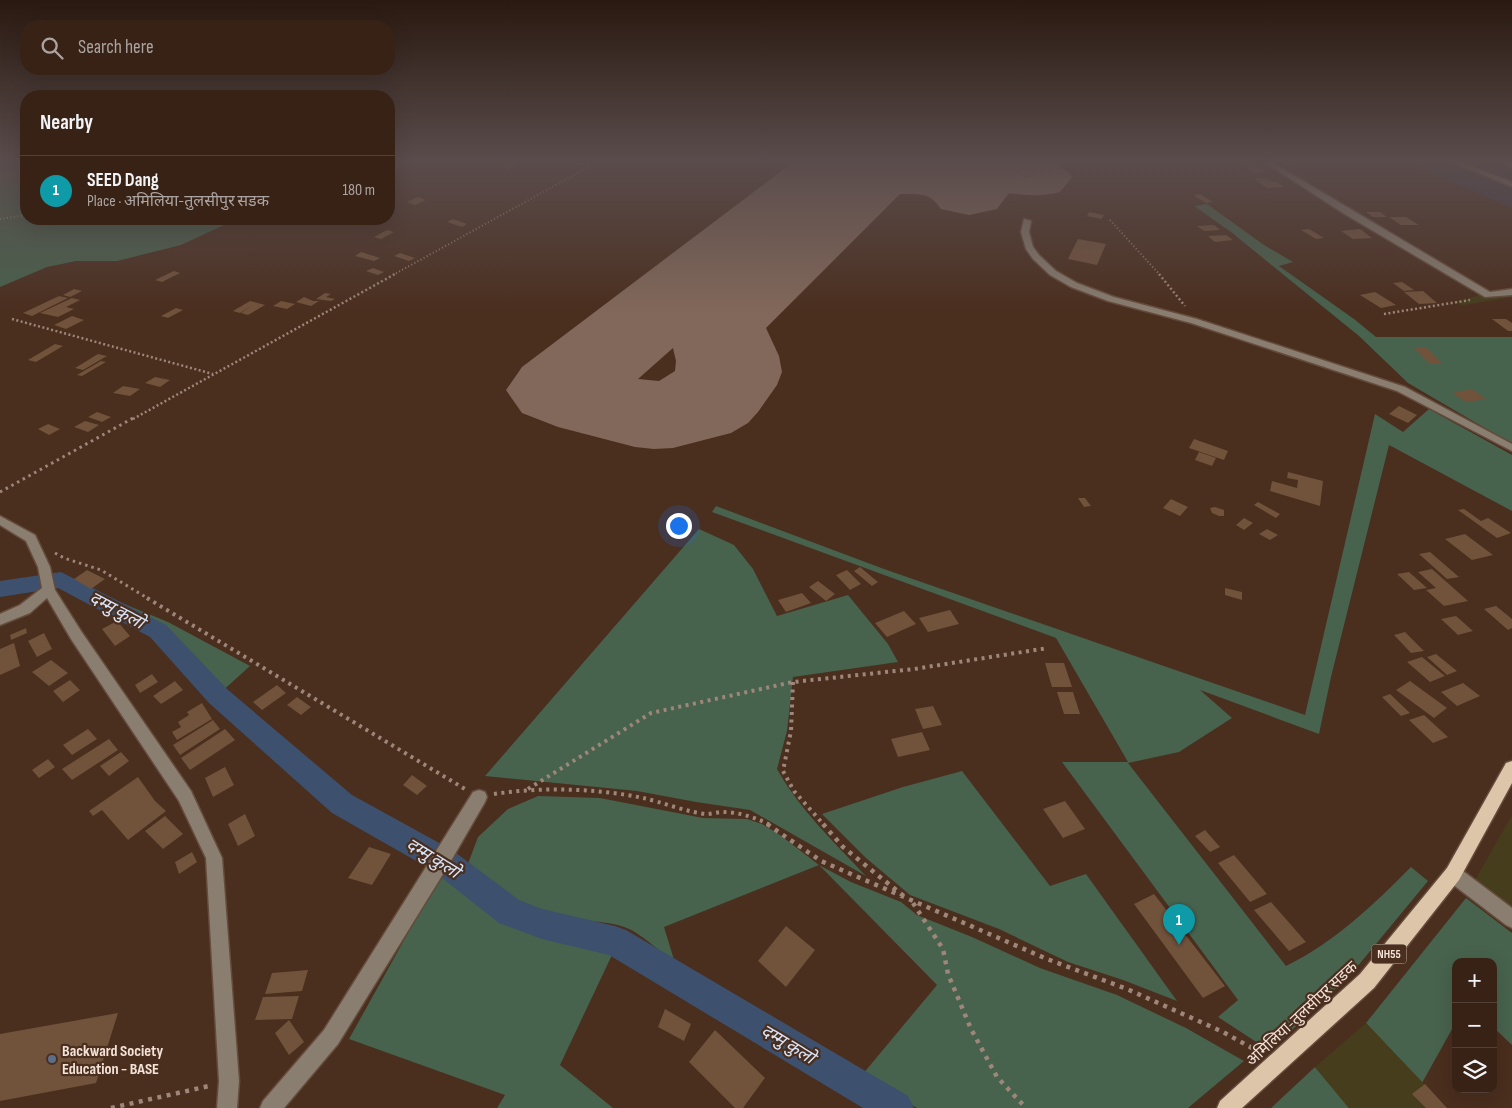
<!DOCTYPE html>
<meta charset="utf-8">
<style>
:root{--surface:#382216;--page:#3f2a1f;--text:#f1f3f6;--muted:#aba4a1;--line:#523f35;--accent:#8abfa5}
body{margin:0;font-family:"Sofia Sans Condensed","Noto Sans Devanagari",sans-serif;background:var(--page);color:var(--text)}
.controls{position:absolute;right:15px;bottom:15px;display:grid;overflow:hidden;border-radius:10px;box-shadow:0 5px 20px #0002}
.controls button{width:45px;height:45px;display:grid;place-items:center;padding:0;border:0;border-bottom:1px solid var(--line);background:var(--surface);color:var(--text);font:25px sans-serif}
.you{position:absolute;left:678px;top:525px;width:18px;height:18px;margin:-12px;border:4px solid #fff;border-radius:50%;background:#1a73e8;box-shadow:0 0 0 8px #1a73e833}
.badge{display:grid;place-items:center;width:32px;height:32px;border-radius:50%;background:var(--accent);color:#fff;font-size:16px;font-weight:700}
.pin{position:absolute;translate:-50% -41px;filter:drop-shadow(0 1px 2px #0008)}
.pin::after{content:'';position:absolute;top:26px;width:18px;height:15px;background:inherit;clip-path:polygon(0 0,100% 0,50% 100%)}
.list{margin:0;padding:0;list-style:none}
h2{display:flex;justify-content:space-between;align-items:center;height:65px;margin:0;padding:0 20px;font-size:21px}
h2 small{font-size:16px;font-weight:400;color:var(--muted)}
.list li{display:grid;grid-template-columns:32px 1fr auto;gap:15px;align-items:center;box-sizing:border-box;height:70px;padding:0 20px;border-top:1px solid var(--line)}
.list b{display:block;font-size:19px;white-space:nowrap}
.list p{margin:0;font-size:16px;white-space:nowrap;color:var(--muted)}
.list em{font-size:16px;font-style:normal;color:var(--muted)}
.icon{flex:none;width:28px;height:28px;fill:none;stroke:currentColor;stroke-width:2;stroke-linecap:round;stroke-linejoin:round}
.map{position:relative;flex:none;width:1512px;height:1108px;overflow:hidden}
.search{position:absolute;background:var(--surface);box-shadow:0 5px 20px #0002;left:20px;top:20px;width:375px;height:55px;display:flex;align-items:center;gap:12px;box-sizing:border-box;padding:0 18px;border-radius:20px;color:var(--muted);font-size:19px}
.panel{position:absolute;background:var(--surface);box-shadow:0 5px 20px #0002;left:20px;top:90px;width:375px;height:135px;border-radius:20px}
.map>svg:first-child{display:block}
.industrial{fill:#423a4a}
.green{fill:#47624d}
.sand{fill:#463d1d}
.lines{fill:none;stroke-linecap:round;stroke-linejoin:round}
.canal{fill:#3d506d;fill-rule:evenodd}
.taxiway{fill:#82685a;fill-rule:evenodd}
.runway{fill:#82685a;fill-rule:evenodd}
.building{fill:#71523b}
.minor-casing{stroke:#654b3c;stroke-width:3}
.major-casing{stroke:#654b3c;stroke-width:3}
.path-far4{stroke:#9e877a;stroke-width:2;stroke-dasharray:1 2.5;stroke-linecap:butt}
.path-far3{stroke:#9e877a;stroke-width:2.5;stroke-dasharray:2 2.5;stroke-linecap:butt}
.path-far2{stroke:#9e877a;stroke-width:3;stroke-dasharray:2.5 4;stroke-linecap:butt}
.path-far1{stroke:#9e877a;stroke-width:4;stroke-dasharray:3 4.5;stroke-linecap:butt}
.path{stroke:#9e877a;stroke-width:4.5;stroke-dasharray:4 5.5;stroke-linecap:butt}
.minor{fill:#897e70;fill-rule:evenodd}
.major{fill:#ddc5aa;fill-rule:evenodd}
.service-dot{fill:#5c6f8a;stroke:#4a2e1e;stroke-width:2}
.labels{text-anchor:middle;stroke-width:4.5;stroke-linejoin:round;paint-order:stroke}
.shield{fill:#4a2e1e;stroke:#c1aca0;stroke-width:1}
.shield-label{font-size:12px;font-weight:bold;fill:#f4e2d8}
.near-street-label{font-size:16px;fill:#f4e2d8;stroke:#4a2e1e}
.near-poi-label{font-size:16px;font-weight:bold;fill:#f4e2d8;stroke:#4a2e1e;text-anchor:start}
.near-water-label{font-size:18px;font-style:italic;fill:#d7e5fb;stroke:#4a2e1e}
</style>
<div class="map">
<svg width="1512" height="1108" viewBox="0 0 1512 1108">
<rect width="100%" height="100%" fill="#4a2e1e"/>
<!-- industrial -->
<path class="industrial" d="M1401,160H1494L1512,168V208Z"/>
<!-- green -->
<path class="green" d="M0,160H26V219H237L181,245L117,261H76L47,267L0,287Z
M1207,204L1264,245L1293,262L1279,266L1354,319L1376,337H1512V444L1408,383L1359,336L1231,232L1194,206Z
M1429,409L1512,455V511L1389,445L1331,677L1319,734L1200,690L1232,718L1179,752L1128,763L1286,966C1335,942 1373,905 1411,867L1428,881L1352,973L1270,1051L1218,1017L1238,1000L1062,762H1128L1056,638L712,512L716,506L884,569L1305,715L1375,414L1403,432Z
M699,529L734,545L753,569L777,616L848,595L888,644L898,662L793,677L787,731L777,769C800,810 834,842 866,876L750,810L696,802L637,791L485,776Z
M100,594L168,622L250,666L219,694L160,629Z
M962,771L1050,886L1086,874L1177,1001L1123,980L1068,962L999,929L910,895L866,858L822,814L903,787Z
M538,796L600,798L703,818L747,819L762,824L780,835L819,865L851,882L901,902L917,915L972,937L1040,968L1117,995L1186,1028L1244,1061L1188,1108H917L862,1075L937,985L819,865L664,927L675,963C663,954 641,934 629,929C619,924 602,922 591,921C585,921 578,923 572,923C529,922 494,901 466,869L478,837L508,809Z
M443,870L520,925L612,955L560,1065L613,1108H497L505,1095L349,1039Z
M1466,898L1512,933V1045L1493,1027V962H1456V1022L1422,1083L1366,1023Z
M1315,1067L1349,1108H1271Z"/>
<!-- sand -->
<path class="sand" d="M1259,160H1266L1349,211L1414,245L1481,287L1492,291L1512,288V297L1463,305L1455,302L1477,296L1479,293L1397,242L1377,233Z
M1512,815V911L1474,882Z
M1366,1023L1447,1108H1349L1315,1067Z"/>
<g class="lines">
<!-- canal -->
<path class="canal" d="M61,572L166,625L227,689L352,795L452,850L519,900L542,909L615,926L626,930L908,1096L914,1108H863L609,955L542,939L499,923L432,870L332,813L209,703L150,637L58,588L0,597V581Z"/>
<!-- taxiway -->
<path class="taxiway" d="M861,160H937L1032,178L1023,175L1019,169L1023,163C1040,158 1062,162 1072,177L1060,192C999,207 940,163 879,173C854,177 837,214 816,214C812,214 808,212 805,211L800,204C814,184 838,167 861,160Z"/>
<!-- runway -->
<path class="runway" d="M796,160H1026L1030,165L997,209L969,215L941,209C930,192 920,194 900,194L766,328L779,356L782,372L777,385L758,412L748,423L731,433L673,448L654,449L635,447L558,427L522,413L506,390L522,367ZM673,348L676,361L675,371L659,381L638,379Z"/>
</g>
<!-- building -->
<path class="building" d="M499,160H504L518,165L510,168L494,161Z
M1234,160H1248L1262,165L1243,166Z
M1402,160H1431L1435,161L1412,165Z
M1300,161L1306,164L1288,166L1282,162Z
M1257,166L1266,172L1253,173L1245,167Z
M1266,178L1273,182H1277L1285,187L1267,188L1254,179Z
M1200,194L1213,202L1206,203L1193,195Z
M418,197L426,200L415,205L407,202Z
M1089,212L1104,215L1101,219L1087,216Z
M1366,212H1380L1387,217H1373Z
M1389,217H1406L1419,225H1401Z
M453,219L467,224L462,227L447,222Z
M1214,225L1220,230L1204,231L1197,226Z
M1309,229L1324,238L1316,239L1301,230Z
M1360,229L1372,238L1353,239L1341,231Z
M387,230L394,232L381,239L374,237Z
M1226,235L1233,240L1215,242L1208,236Z
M1078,239L1106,244L1097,265L1068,259Z
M361,252L380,258L374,261L355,256Z
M400,253L415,258L409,261L394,256Z
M373,268L384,272L378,275L366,271Z
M174,271L180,273L162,282L155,280Z
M1402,282L1414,290L1404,291L1393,283Z
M74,289L82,291L70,297L63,295Z
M1423,291L1437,303L1419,304L1404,292Z
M1375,292L1396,305L1381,308L1360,295Z
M325,293L331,294L326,297L335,299L331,301L316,299Z
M59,296L68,298L32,316L23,313Z
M304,297L313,301H319L311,306L296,302Z
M72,298L80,300L66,307L74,309L58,317L40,313Z
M250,301L265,305L248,315L241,313L252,306L240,313L233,311Z
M281,301L295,304L287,309L273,306Z
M176,308L183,310L168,318L161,316Z
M72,316L84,320L66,329L54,325Z
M1492,319H1506L1512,323V331H1508Z
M55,344L63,346L36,362L28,360Z
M1413,347H1426L1443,364H1430Z
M98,354L107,356L83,370L75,368Z
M101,361L106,362L82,376L77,375Z
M155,377L170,380L160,387L145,383Z
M123,386L140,389L130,396L113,393Z
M1472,389L1486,399L1466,402L1452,393Z
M1399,406L1417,415L1408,423L1389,414Z
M97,412L111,417L102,422L88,417Z
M85,421L99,425L88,432L74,427Z
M48,424L60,429L49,435L38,429Z
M1194,439L1228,451L1224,460L1189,448Z
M1199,452L1216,458L1212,466L1195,460Z
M1288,472L1323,481L1320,506L1270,491L1272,481L1297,488L1298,480L1287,478Z
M1078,498H1085L1091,506L1084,507Z
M1171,499L1188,507L1180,516L1163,508Z
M1258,502L1280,514L1276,518L1254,505Z
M1215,507L1224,510V516H1219L1212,513L1210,508Z
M1464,509L1481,521L1488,518L1511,533L1497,538L1458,510Z
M1244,518L1253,523L1244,530L1236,525Z
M1267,529L1278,535L1270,540L1259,534Z
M1465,534L1493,555L1472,560L1445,539Z
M1430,552L1459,577L1447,579L1419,554Z
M860,567L878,582L872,586L854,571Z
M1432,569L1468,601L1444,606L1426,590L1436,588L1418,572Z
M87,570L105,579L91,589L74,579Z
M847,570L861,584L850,590L836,575Z
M1409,572L1427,588L1414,590L1397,574Z
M818,581L835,594L826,601L809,587Z
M1225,588L1242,592V600L1225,595Z
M802,593L811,603L786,612L778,600Z
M1496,606L1512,619V628L1508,630L1484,609Z
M950,610L959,624L928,632L919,618Z
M904,611L916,624L887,637L875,623Z
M1456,616L1473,631L1458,635L1441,619Z
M117,621L130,636L115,646L102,629Z
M26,628L27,633L11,640L10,635Z
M1405,632L1424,651L1411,653L1394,635Z
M44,633L52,649L37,657L28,641Z
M14,643L20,666L0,675V649Z
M1436,654L1457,671L1447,675L1427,657Z
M1422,657L1445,676L1430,682L1407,662Z
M51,660L68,673L49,686L32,672Z
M1045,663H1064L1072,687H1052Z
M152,674L158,682L140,693L135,685Z
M70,680L80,690L63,702L53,691Z
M175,681L183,690L161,704L153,696Z
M1410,681L1447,708L1434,718L1396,690Z
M1463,683L1480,696L1457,706L1441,692Z
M277,685L286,693L262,710L253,702Z
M1057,692H1073L1080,714H1064Z
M1390,694L1410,713L1401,716L1382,697Z
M297,697L311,707L301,715L287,705Z
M202,703L212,719L177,740L172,732L181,727L178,722L189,715L187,712Z
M933,706L942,725L923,729L915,709Z
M1424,715L1448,737L1433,743L1409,720Z
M213,720L220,729L180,755L173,745Z
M88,729L97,739L72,755L63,745Z
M225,729L235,740L190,770L181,758Z
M922,732L930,750L898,757L891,739Z
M109,739L118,750L72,780L62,769Z
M121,752L129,761L109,776L100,766Z
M48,759L55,767L39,778L32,770Z
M225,767L234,785L213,797L205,778Z
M412,775L427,786L417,795L403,785Z
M138,777L155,801L166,811L128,840L102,810L93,816L89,811Z
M1065,801L1085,829L1063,838L1043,809Z
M245,814L255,836L238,846L228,824Z
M165,816L183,834L163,849L145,831Z
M1205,830L1220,847L1210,852L1195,836Z
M369,847L391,854L372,885L348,878Z
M192,852L197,862L179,874L175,862Z
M1234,855L1267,894L1250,902L1218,863Z
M1154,894L1225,986L1203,998L1134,904Z
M1271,902L1306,942L1289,951L1254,910Z
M786,926L815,950L786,987L758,961Z
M308,970L302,991L265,994L272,973Z
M299,996L292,1019L255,1020L263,997Z
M665,1009L691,1024L684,1041L658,1027Z
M118,1013L96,1083L0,1101V1034Z
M289,1020L304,1042L289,1055L275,1033Z
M715,1030L765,1078L743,1108H735L689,1062Z
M1425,1084L1447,1108H1426L1412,1094Z"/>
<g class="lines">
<!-- minor casing -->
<g class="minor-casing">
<path id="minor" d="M1261,160H1268L1490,292L1512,289V295L1485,297L1343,213Z
M1448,160H1456L1512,182V187Z
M1497,160H1505L1512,163V167Z
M1024,219L1031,221L1029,232L1033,247L1039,255L1056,271L1077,283L1114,297L1197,319L1405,387L1512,444V451L1397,391L1191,323L1108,301L1071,287L1050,275L1033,259L1026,249L1021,232Z
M0,516L35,535L50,567L55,590L81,631L191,791L222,858L239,1081L237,1108H217L219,1081L206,858L179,801L71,639L47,598L30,613L0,625V614L20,605L42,588L38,567L26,541L0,525Z
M479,790L485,792L487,797L485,802L448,866L338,1044L284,1108H260L263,1101L324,1030L473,792Z
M1453,866L1459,868L1512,908V928L1506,925L1447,880L1444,874L1447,868Z"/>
</g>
<!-- major casing -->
<g class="major-casing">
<path id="major" d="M1512,761V783L1459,880L1374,988L1242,1108H1217L1220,1101L1360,974L1447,868L1506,763Z"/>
</g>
<!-- path-far4 -->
<path class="path-far4" d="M552,160L590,165
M0,219L26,215
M1110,220L1160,275
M393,275L601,160"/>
<!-- path-far3 -->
<path class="path-far3" d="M1159,274L1185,306
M1384,314L1470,300
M12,319L213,374
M133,419L395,274"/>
<!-- path-far2 -->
<path class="path-far2" d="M0,492L135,417
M55,553L64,558L101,570L149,599"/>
<!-- path-far1 -->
<path class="path-far1" d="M147,598L465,789
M793,682L791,731L783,771L794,791L824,825
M528,789L651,713L793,682L914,669L1048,648
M494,794C542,787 595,788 643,798C662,802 689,813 707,814C712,814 717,812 722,812C738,812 755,817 770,825"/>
<!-- path -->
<path class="path" d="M767,824L821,861L1047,959L1127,989L1223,1032L1261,1053
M823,824L843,847L906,898
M913,903L943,949L948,974L971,1029L997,1077L1026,1108
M111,1108L209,1086"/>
<!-- minor -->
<use href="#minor" class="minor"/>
<!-- major -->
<use href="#major" class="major"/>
</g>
<!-- sky -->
<linearGradient id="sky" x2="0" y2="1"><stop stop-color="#291910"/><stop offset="0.51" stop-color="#5a4c4c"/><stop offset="1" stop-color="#5a4c4c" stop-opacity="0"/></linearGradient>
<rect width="1512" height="315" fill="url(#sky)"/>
<!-- markers -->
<circle class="service-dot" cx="52" cy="1059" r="5"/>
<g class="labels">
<!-- shield labels -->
<rect class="shield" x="1371.5" y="944.5" width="35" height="19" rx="4"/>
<g class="shield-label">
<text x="1389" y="958">NH55</text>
</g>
<!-- near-street labels -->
<g class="near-street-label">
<text transform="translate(1301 1013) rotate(-43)" y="6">अमिलिया-तुलसीपुर सडक</text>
</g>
<!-- near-poi labels -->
<g class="near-poi-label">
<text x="62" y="1056">Backward Society<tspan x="62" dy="18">Education - BASE</tspan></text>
</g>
<!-- near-water labels -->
<g class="near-water-label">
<text transform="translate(117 610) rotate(28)" y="6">दम्मु कुलो</text>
<text transform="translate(433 858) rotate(32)" y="6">दम्मु कुलो</text>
<text transform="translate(788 1044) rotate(31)" y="6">दम्मु कुलो</text>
</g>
</g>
</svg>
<div class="controls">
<button>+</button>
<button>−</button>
<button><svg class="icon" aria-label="layers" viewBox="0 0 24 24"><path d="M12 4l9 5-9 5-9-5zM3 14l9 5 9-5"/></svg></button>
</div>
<div class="you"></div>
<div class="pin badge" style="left:1179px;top:945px;background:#0f9aa8">1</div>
<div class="search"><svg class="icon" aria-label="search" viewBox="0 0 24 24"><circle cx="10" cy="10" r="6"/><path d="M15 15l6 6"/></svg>Search here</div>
<section class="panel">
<h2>Nearby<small></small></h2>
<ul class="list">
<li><span class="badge" style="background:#0f9aa8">1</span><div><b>SEED Dang</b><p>Place · अमिलिया-तुलसीपुर सडक</p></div><em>180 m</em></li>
</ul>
</section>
</div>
